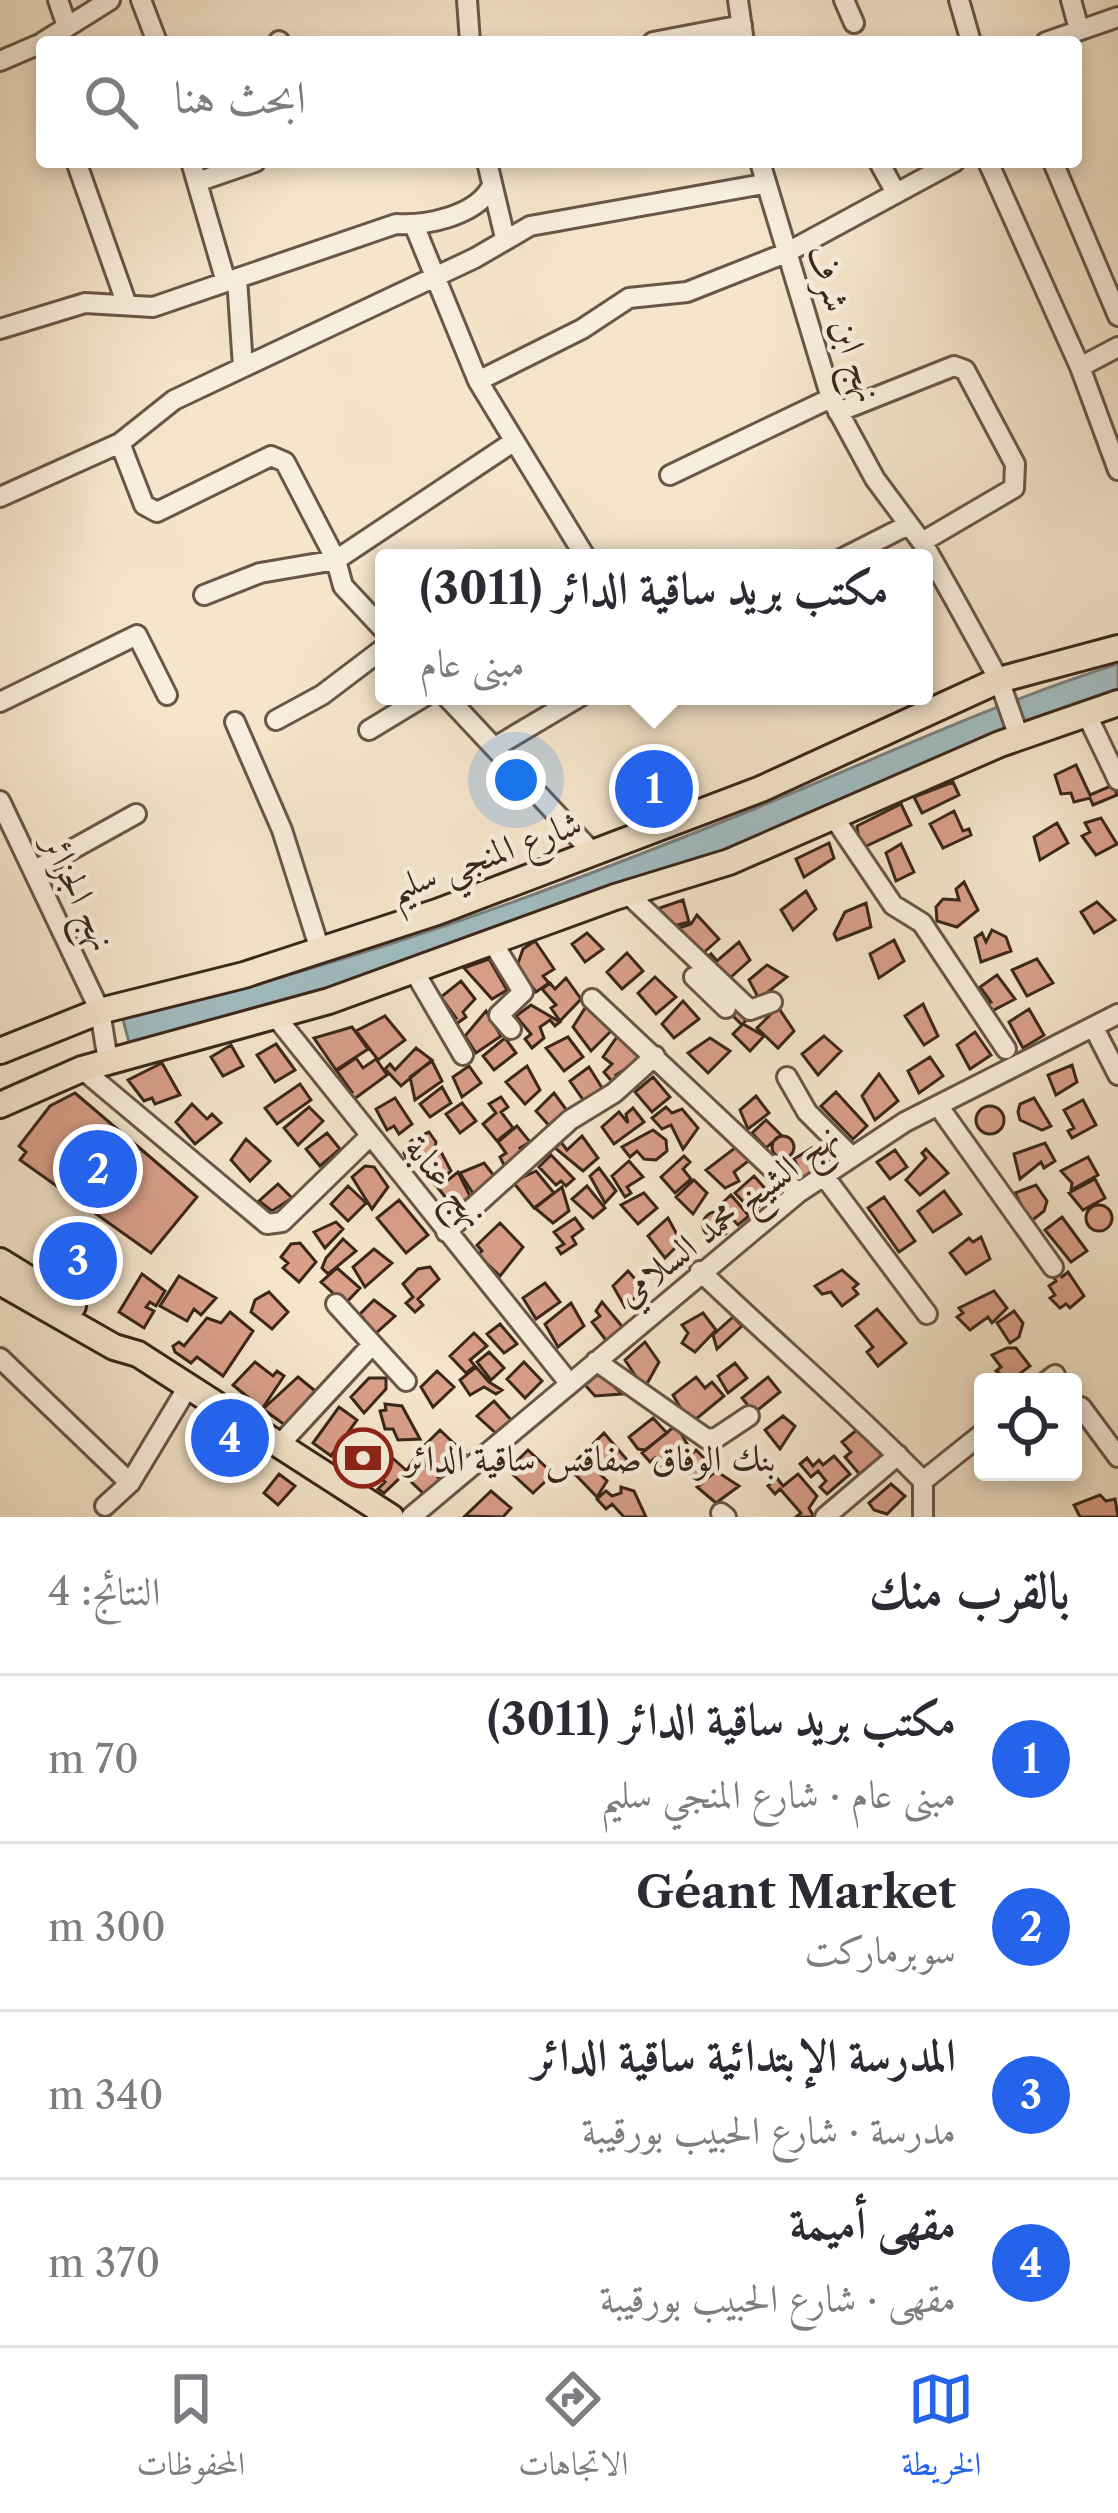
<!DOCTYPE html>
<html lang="ar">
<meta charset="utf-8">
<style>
:root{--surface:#fff;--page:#f7f7f7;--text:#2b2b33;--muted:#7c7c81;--line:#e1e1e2;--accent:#2563eb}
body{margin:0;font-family:"Libre Caslon Text",Amiri,serif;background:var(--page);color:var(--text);direction:rtl}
.controls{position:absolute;right:36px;bottom:36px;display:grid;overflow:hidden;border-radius:12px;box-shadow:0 6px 18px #0003}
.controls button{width:108px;height:108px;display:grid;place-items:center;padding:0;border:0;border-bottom:3px solid var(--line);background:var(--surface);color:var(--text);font:60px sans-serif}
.you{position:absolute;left:516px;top:780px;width:42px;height:42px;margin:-30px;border:9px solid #fff;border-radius:50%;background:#1a73e8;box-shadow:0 0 0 18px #1a73e833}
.badge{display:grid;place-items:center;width:78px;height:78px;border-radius:50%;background:var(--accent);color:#fff;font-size:39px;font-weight:700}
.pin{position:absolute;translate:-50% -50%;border:6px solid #fff;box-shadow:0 3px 12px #0006}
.popup{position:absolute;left:375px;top:549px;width:558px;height:156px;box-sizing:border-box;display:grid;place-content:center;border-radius:12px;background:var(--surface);filter:drop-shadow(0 3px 9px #0005);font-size:39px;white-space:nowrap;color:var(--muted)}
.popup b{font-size:45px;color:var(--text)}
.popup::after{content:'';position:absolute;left:50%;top:100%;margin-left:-24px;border:24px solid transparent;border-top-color:var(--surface)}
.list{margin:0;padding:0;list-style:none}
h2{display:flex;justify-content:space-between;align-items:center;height:156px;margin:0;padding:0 48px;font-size:51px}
h2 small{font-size:39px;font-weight:400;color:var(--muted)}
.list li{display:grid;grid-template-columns:78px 1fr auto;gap:36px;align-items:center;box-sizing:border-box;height:168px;padding:0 48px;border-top:3px solid var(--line)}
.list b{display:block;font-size:45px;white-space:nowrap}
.list p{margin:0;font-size:39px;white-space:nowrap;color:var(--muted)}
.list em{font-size:39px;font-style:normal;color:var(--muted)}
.icon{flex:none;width:66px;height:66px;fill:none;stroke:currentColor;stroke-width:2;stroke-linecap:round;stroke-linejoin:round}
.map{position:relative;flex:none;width:1118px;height:1517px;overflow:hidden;direction:ltr}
.search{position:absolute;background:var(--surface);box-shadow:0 6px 18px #0003;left:36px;right:36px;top:36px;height:132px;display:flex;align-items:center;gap:30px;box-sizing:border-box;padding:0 42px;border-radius:12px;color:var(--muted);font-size:45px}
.sheet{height:828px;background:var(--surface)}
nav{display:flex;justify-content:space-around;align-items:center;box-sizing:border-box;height:168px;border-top:3px solid var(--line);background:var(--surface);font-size:33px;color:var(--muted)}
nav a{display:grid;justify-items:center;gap:6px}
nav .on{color:var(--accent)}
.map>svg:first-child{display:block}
.water{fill:#a1bcc1;stroke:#78807e;stroke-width:3}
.building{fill:#d99f89;stroke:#3b2619;stroke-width:3}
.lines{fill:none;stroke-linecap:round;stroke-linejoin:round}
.minor-casing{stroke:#695646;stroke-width:24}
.major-casing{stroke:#3b2619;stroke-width:30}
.minor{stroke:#f8eedd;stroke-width:18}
.major{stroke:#f4e5cb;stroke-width:24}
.labels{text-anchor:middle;stroke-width:9;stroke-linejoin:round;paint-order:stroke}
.street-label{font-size:36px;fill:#3b2619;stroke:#f8eedd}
.poi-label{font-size:36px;fill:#3b2619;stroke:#f8eedd;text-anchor:start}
</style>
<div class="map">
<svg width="1118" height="1517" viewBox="0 0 1118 1517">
<rect width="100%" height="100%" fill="#f4e5cb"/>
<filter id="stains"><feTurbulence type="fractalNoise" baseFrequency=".00167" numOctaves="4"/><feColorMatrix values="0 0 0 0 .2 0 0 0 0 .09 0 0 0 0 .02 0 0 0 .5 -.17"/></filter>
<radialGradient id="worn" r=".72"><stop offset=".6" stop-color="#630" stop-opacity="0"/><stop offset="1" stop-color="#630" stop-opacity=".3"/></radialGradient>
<!-- water -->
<path class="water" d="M1118,664V695L733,851L319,997L130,1046L122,1016C335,972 552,891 754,809C876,759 992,704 1118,664Z"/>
<!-- building -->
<path class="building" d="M1076,765L1090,795L1113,785L1117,795L1093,805L1090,798L1074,802L1071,793L1061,794L1055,775Z
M953,782L959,795L922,813L914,797Z
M901,804L911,825L860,849L857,826Z
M954,811L963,831L969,829L971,835L943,848L930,824Z
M1101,818L1117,844L1096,855L1082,836L1090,832L1085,823Z
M1057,823L1068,843L1040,860L1034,837Z
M829,843L834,858L804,877L796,859Z
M901,844L914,872L896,881L886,853Z
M964,882L978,910L957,927L937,921L936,907L943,899L959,900L956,889Z
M806,891L816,909L793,930L781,910Z
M683,900L689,922L669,927L654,910Z
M1097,902L1115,920L1094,933L1081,912Z
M866,903L871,927L837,940L834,934L845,912Z
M697,915L719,939L702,954L676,929L691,924Z
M992,930L1006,937L1011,951L981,962L975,938L982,933L986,942Z
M587,933L603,949L585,962L572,944Z
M894,940L904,961L879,978L870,954Z
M535,941L554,969L543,976L549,983L536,992L517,966L523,949Z
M739,942L750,960L730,978L703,961L711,954L717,961Z
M627,953L643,971L622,989L607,972Z
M489,959L507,990L492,999L464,968Z
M1037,959L1053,983L1027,996L1012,970Z
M767,965L787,977L759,999L749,980Z
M997,975L1015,999L988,1013L983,1006L991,1002L980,987Z
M655,977L676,997L656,1014L638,993Z
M566,978L581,999L560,1021L551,1008L556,1005L542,989L550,983L555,989Z
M461,981L475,999L463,1012L466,1017L452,1027L449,1021L456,1018L441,997Z
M683,1001L699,1019L674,1038L662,1024Z
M923,1004L938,1036L924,1045L905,1016Z
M531,1005L560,1022L555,1026L550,1020L540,1027L544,1038L532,1048L525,1039L531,1034L516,1016Z
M587,1005L612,1030L591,1051L573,1027Z
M778,1007L794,1031L778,1048L757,1028Z
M1029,1009L1044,1035L1023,1048L1009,1022Z
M737,1010L747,1019L743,1024L764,1036L750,1051L733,1034L742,1025L733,1016Z
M486,1011L501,1036L476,1053L465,1036Z
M385,1016L405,1040L378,1060L356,1031Z
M352,1027L368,1049L336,1070L314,1038Z
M975,1032L991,1055L970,1069L957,1045Z
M619,1034L641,1059L616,1075L620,1079L614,1084L604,1072L612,1064L603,1057Z
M824,1036L841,1051L818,1075L802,1054Z
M568,1037L583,1057L564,1071L546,1048Z
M505,1038L516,1053L494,1070L483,1056Z
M710,1038L730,1051L708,1073L688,1053Z
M276,1044L295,1070L275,1082L257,1055Z
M231,1045L243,1066L223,1076L211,1057Z
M416,1048L432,1060L401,1086L385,1069L390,1064L395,1070Z
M930,1057L943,1076L919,1093L908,1071Z
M356,1058L363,1068L376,1059L387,1075L350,1102L346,1096L352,1092L337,1071Z
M432,1061L442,1081L415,1100L410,1077Z
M162,1063L180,1095L155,1104L152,1098L144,1101L128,1080Z
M1072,1065L1077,1082L1056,1095L1048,1075Z
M469,1066L481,1083L462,1097L453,1077Z
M527,1066L540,1090L525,1104L506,1082Z
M589,1067L604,1091L586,1104L570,1081Z
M879,1074L898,1101L875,1120L862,1096Z
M653,1077L670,1097L652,1112L635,1092Z
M300,1084L311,1100L277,1124L265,1108Z
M442,1087L451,1103L430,1117L420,1104Z
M836,1092L867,1126L853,1139L821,1106Z
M75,1093L197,1197L151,1253L20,1160L26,1152L19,1146L50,1106Z
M554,1093L568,1112L553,1130L536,1111Z
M756,1096L769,1113L748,1129L740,1110Z
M501,1097L508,1107L501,1112L513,1128L497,1141L483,1124L496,1113L489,1104Z
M395,1098L412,1124L399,1134L394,1126L387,1130L376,1109Z
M1034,1098L1051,1126L1042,1130L1020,1120L1018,1112L1020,1104Z
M1083,1100L1096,1125L1072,1138L1068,1131L1074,1128L1064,1110Z
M462,1103L476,1121L460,1133L446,1114Z
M192,1104L207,1119L212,1114L221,1123L195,1144L176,1122Z
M976 1120a14 14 0 1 1 28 0a14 14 0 1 1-28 0Z
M309,1107L323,1121L298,1145L284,1128Z
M666,1107L672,1113L682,1109L698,1128L683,1149L671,1125L662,1129L652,1118Z
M633,1108L644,1122L614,1144L602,1127L619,1112L628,1123L626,1114Z
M766,1120L781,1135L766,1148L752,1133Z
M517,1126L530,1142L520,1148L524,1154L505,1167L500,1157L506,1153L498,1142Z
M653,1130L666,1140L667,1151L656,1160L644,1159L637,1151L630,1157L622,1147Z
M429,1132L436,1142L433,1156L410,1166L404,1153L411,1141Z
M327,1133L340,1149L320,1166L306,1149Z
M772 1147a11 11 0 1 1 22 0a11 11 0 1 1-22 0Z
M582,1136L598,1158L583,1171L555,1148L561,1142L567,1150Z
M246,1139L270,1161L250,1181L231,1160Z
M1045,1143L1055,1161L1044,1168L1041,1162L1020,1179L1014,1154Z
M740,1144L751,1159L734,1172L739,1181L725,1188L706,1170Z
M812,1148L823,1163L803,1178L794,1159Z
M926,1149L948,1173L920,1195L906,1180L926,1158L922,1153Z
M895,1150L907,1167L890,1179L877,1162Z
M441,1152L451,1171L435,1185L418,1170Z
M551,1155L574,1179L566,1186L561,1181L556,1185L539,1167Z
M684,1156L690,1162L683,1169L691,1179L675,1193L661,1177Z
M1088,1157L1098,1175L1071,1190L1072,1183L1061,1171Z
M629,1161L643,1177L627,1187L631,1193L625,1197L612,1176Z
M484,1163L495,1177L476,1198L460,1173Z
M365,1166L374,1167L388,1187L372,1209L352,1177Z
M599,1168L616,1191L605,1203L590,1176Z
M536,1171L554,1193L534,1208L513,1182Z
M458,1172L470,1196L455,1209L438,1188Z
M754,1176L771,1195L753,1212L735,1193Z
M1095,1179L1105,1198L1083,1210L1069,1193Z
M694,1180L707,1193L693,1214L676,1197Z
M278,1184L292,1198L272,1211L259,1201Z
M1036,1185L1047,1201L1044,1211L1030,1222L1015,1193Z
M348,1186L366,1203L348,1221L331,1204Z
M587,1186L605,1208L593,1218L572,1199Z
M562,1187L569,1211L553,1223L535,1208Z
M944,1191L961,1214L933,1232L918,1211Z
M644,1193L657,1208L638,1224L621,1205Z
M731,1195L749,1216L738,1225L720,1205Z
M884,1197L915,1241L899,1252L868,1208Z
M399,1200L428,1235L406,1253L377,1218Z
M1086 1218a13 13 0 1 1 26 0a13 13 0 1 1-26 0Z
M703 1225a13 13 0 1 1 26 0a13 13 0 1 1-26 0Z
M1062,1217L1087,1251L1071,1262L1045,1230Z
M575,1218L583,1229L572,1237L576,1244L561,1254L557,1248L564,1244L554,1232Z
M668,1218L681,1242L665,1258L648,1236Z
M336,1222L343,1229L325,1248L314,1232Z
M500,1223L523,1247L500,1276L478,1255L482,1251L477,1245Z
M981,1237L990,1259L966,1274L950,1253L969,1238L973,1242Z
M343,1239L356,1251L328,1274L322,1268L326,1258Z
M300,1243L316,1262L299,1282L283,1268L288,1263L281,1257L291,1244Z
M374,1249L392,1263L365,1287L353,1267Z
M430,1267L439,1279L418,1299L423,1305L415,1312L406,1303L413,1297L403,1284L418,1269Z
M337,1268L360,1288L345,1304L321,1282Z
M842,1270L858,1284L853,1288L858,1294L842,1306L831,1292L822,1294L815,1286Z
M628,1271L644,1289L625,1307L613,1286Z
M1058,1271L1062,1277L1068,1272L1084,1296L1070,1308L1066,1304L1060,1308L1050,1298L1055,1295L1049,1286L1056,1281L1052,1275Z
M142,1274L165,1291L156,1306L150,1302L146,1307L154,1311L144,1328L119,1312Z
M179,1276L216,1298L201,1315L194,1309L187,1321L160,1306Z
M545,1283L560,1302L536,1319L523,1298Z
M994,1291L1007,1308L992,1323L988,1317L970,1330L957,1317L963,1313L959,1308Z
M269,1292L288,1312L272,1329L251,1312L255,1300Z
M374,1300L395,1316L375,1334L360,1314Z
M602,1302L625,1330L608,1343L592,1322L600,1316L596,1311Z
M571,1303L584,1326L558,1347L545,1324Z
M877,1309L906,1343L878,1366L867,1352L873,1347L856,1326Z
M1014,1311L1023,1323L1019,1337L1010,1343L997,1323Z
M230,1312L253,1331L223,1376L197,1357L191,1363L175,1352L173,1346L179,1342L184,1346L207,1318L221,1323Z
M703,1313L716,1330L695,1352L682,1343L688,1333L682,1325Z
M733,1317L742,1326L717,1349L713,1335Z
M500,1324L517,1344L504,1353L487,1334Z
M474,1333L487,1346L470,1360L475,1366L466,1373L450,1356Z
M645,1342L659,1362L644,1389L625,1360Z
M1007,1348H1016L1030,1366L1010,1381L996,1371L1001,1367L992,1355Z
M489,1352L504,1368L491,1380L477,1362Z
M255,1362L273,1376L277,1371L284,1376L262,1409L233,1385Z
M524,1362L542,1381L525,1398L507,1379Z
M735,1363L747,1378L728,1393L718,1376Z
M476,1367L489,1382L502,1390L496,1394L484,1387L470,1395L460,1380Z
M437,1371L454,1387L433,1407L421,1387Z
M597,1375L606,1379L622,1394L595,1396L585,1385Z
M298,1377L319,1394L289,1428L263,1409Z
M696,1377L705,1388L712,1382L724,1396L690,1424L673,1395Z
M768,1377L780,1392L754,1413L742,1398Z
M369,1378H386V1389L364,1413L351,1397Z
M494,1401L513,1422L499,1436L477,1416Z
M385,1404L402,1406L420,1439L398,1440L393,1429H385L380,1411L386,1410Z
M339,1407L357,1420L331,1456L313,1443Z
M783,1416L795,1426L780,1449L765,1430Z
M653,1418L667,1433L645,1450L638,1449L629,1437Z
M676,1425L689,1447L660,1466L655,1458L650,1462L642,1453Z
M858,1429L885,1456L861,1476L845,1457L851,1452L842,1442Z
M440,1430L467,1456L442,1480L416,1454Z
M363,1432L407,1471L384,1493L378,1489L385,1482L346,1455Z
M604,1433L628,1461L619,1471L607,1468L600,1474L607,1481L597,1497L569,1468Z
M528,1450L549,1470L545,1474L549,1478L533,1493L508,1470Z
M696,1450L716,1470L701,1484L680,1464Z
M416,1456L442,1481L426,1496L404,1475Z
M834,1456L850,1474L827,1494L820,1487L826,1481L818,1471L811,1477L800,1464L807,1458L813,1466L819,1460L823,1465Z
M716,1471L739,1486L716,1503L697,1487Z
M279,1474L295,1486L278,1505L264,1493Z
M798,1474L817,1496L809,1508L814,1517H796L801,1513L780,1489L775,1494L768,1486L777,1478L783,1486Z
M891,1484L905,1496L887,1514L874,1510L869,1503Z
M621,1487L634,1491L646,1517H624L612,1504L606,1509L597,1499L606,1491L612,1496L621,1493Z
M491,1491L511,1508L503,1517L465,1516Z
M1100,1495L1106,1501L1115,1499L1118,1517H1080L1074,1505Z"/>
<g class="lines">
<!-- minor casing -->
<g class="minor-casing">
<path id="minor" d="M58,0L67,26
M141,0L157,42
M467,0L470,42
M738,0L744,42
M844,0L854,23
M959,0L971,42
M1071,0L1079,29
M279,41V42
M43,42L110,0
M653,42L742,25
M1046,42L1118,17
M0,61L42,43
M191,162L226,282
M487,162L505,238
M760,162L831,398L875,479L924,545L955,600L999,680L1019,737
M879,162L896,193
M988,162L1080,367L1118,470
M1053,162L1118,316
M77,164L127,305
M197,182L255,162
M414,225L478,381L586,558
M237,278L243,367
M0,329L85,303L153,307L396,224C426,226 474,216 490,189
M1080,367L1118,347
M478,381L582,329L629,298L687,292L786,253L954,162
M838,412L954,366L965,370L1015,464L1014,488L922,542
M120,443L144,505L157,512L271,456L285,462L336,560L343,586L384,630
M670,475L831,398
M0,497L120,443L174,400L475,258L530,226L763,184
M843,558L908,525
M204,595L260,573L336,560L513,442
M446,696L594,854
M0,702L137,635L167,695
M1086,713L1118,780
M276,720L322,695L384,648
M235,722L282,830L320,950
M369,730L425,696
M495,747L581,696
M0,801L100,1011L108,1061
M833,816L893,905L922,923L1006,1049
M35,870L136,814
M629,895L750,1010L772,1002
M493,943L523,992L499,1015L511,1029
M414,971L463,1055
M694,977L726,1008
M592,999L798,1193
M276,1017L570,1384
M1094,1028L1118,1075
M82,1069L267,1224L282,1222L368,1138
M787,1077L807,1112L852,1157
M939,1107L1053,1267
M824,1176L927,1314
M446,1232L570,1120L614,1093L655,1056
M700,1271C774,1342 852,1408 923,1481V1517
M336,1304L406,1381
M0,1358L130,1483
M596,1361L707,1439L716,1438L749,1416
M1046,1382L1055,1375
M1081,1407L1118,1457
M282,1442L370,1347
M923,1481L983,1433
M105,1506L130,1483L189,1385
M721,1513L726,1517
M411,1517L798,1193L905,1122L1118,1014
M825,1517L898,1455"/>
</g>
<!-- major casing -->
<g class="major-casing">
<path id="major" d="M0,1051L100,1011L244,975L437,912L761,789L999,680L1118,648
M0,1105L82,1069L329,1001L615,897L729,862L1000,744L1118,703
M0,1261L73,1306
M0,1282L114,1347L138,1354L391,1517"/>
</g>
<!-- minor -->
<use href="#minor" class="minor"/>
<!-- major -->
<use href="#major" class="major"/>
</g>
<!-- icons -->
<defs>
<g id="bank-ring" transform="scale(3)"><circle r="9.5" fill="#f8eedd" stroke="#8f2418" stroke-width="1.5"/><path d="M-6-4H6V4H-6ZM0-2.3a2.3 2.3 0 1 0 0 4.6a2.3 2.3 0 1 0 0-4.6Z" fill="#8f2418"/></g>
</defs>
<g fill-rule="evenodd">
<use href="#bank-ring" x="363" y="1458"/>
</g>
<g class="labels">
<!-- street labels -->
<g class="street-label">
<text transform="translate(845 323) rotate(71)" y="13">نهج ابن شرف</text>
<text transform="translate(485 855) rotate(-20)" y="13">شارع المنجي سليم</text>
<text transform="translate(80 892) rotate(65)" y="13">نهج الجزائر</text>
<text transform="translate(447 1181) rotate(50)" y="13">نهج عنابة</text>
<text transform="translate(727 1214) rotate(-38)" y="13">نهج الشيخ محمد السلامي</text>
</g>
<!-- poi labels -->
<g class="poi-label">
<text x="405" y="1471">بنك الوفاق صفاقس ساقية الدائر</text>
</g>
</g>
<rect width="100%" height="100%" filter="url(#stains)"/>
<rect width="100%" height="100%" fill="url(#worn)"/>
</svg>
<div class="controls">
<button><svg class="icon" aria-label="locate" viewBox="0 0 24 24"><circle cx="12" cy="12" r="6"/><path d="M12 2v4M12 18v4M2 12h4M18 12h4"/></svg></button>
</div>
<div class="you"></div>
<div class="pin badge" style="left:654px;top:789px">1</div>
<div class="popup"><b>مكتب بريد ساقية الدائر (3011)</b>مبنى عام</div>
<div class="pin badge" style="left:98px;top:1169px">2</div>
<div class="pin badge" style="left:78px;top:1261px">3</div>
<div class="pin badge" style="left:230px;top:1438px">4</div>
<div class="search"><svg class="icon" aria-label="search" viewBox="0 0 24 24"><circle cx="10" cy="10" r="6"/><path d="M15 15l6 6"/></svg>ابحث هنا</div>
</div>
<section class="sheet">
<h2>بالقرب منك<small>النتائج: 4</small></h2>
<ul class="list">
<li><span class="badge">1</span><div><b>مكتب بريد ساقية الدائر (3011)</b><p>مبنى عام · شارع المنجي سليم</p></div><em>70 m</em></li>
<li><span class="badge">2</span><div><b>Géant Market</b><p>سوبرماركت</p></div><em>300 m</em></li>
<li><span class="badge">3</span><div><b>المدرسة الإبتدائية ساقية الدائر</b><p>مدرسة · شارع الحبيب بورقيبة</p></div><em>340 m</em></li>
<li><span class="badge">4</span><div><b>مقهى أميمة</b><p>مقهى · شارع الحبيب بورقيبة</p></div><em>370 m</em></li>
</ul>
</section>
<nav>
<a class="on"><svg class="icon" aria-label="map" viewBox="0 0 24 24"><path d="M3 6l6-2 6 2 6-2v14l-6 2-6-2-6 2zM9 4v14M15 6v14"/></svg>الخريطة</a>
<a><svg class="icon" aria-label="directions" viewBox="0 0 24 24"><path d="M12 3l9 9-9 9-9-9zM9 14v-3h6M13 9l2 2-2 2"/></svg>الاتجاهات</a>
<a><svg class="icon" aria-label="saved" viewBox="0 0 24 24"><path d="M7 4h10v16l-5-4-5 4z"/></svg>المحفوظات</a>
</nav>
